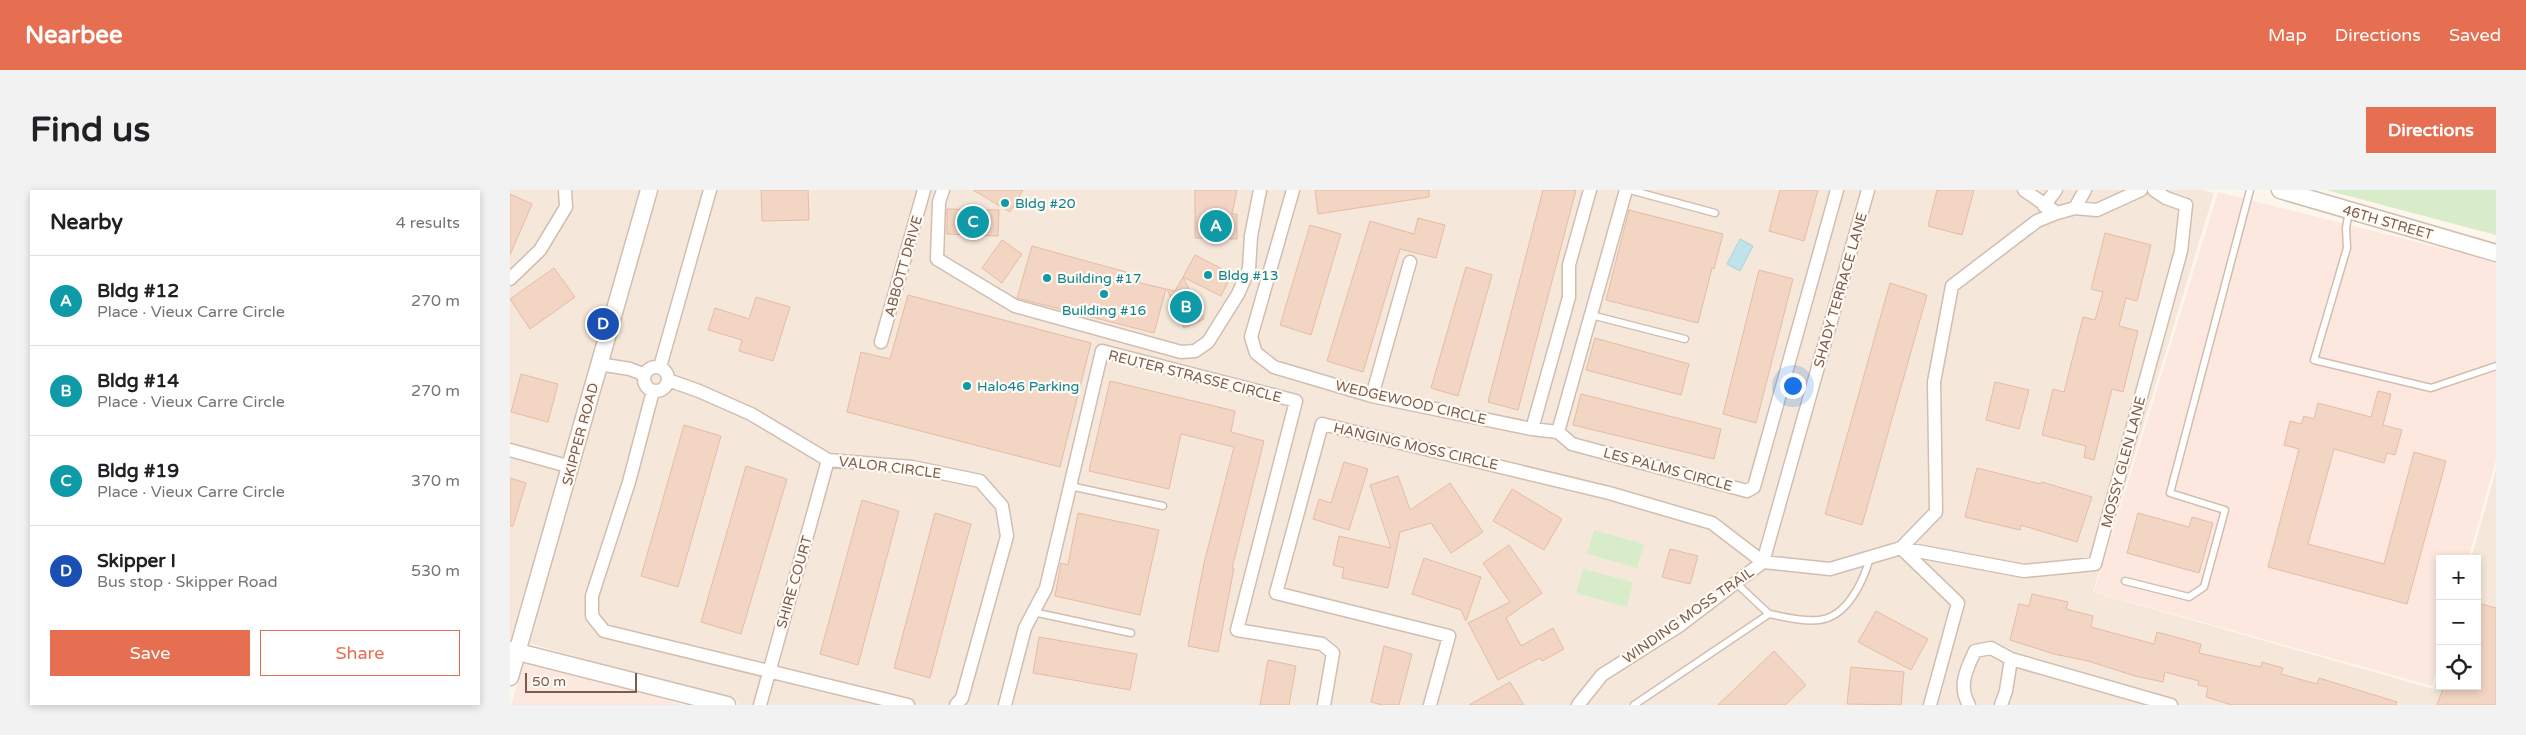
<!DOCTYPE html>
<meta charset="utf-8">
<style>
:root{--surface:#fff;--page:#f2f2f2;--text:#202124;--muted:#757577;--line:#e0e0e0;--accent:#e76f51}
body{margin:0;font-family:"Varela Round",sans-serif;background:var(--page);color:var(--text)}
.controls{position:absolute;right:15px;bottom:15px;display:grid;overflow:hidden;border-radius:0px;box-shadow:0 2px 8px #0003}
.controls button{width:45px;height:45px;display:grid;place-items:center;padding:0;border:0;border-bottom:1px solid var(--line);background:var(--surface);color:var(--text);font:25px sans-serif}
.scale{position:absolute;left:15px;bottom:12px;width:112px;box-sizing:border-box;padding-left:5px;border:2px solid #7a5c4d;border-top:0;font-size:14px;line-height:18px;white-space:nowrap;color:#7a5c4d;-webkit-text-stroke:4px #fffaf3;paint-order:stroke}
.you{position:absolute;left:1282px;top:195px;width:18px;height:18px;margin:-12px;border:4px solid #fff;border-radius:50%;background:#1a73e8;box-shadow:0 0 0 8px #1a73e833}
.badge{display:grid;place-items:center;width:32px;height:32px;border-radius:50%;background:var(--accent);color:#fff;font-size:16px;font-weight:700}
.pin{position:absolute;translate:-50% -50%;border:2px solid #fff;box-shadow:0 1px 5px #0006}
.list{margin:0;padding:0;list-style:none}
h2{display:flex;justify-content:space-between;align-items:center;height:65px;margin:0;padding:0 20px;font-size:21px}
h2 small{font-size:16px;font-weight:400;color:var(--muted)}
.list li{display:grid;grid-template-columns:32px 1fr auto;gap:15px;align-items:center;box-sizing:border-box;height:90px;padding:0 20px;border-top:1px solid var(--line)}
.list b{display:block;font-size:19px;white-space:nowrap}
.list p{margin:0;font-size:16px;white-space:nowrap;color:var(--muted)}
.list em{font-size:16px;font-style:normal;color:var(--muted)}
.actions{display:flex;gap:10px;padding:15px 20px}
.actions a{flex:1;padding:11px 0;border:1px solid var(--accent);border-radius:0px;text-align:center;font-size:18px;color:var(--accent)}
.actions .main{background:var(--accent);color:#fff}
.icon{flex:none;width:28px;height:28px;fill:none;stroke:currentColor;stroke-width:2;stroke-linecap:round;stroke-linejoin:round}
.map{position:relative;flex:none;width:1986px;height:515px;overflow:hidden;border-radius:0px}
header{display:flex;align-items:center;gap:30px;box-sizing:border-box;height:70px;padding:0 25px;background:var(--accent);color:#fff}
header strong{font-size:24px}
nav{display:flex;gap:28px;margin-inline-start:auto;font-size:18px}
.intro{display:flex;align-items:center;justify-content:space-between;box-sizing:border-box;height:120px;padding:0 30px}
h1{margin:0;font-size:35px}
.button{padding:12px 22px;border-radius:0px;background:var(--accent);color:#fff;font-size:18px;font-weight:700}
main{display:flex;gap:30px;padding:0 30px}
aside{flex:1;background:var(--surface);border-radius:0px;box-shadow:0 2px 8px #0003}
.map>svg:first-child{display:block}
.residential{fill:#f5e8da}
.commercial{fill:#fde8e0}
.green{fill:#d8ecc9}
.water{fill:#bfe3e8;stroke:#a5d3da}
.building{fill:#f3d5c3;stroke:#e6bba3}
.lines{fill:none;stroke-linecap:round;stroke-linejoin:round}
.service-casing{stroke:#d1beb0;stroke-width:9}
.minor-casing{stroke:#d1beb0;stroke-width:15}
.tertiary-casing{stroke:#d1beb0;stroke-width:19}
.service{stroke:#fff;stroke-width:6}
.minor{stroke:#fff;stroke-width:12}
.tertiary{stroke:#fff;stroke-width:16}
.culture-dot{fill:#0f9aa8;stroke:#fffaf3;stroke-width:2}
.labels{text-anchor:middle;stroke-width:4.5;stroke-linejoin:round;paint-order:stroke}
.culture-label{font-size:14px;fill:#0d838f;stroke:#fffaf3;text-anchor:start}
.street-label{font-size:14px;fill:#7a5c4d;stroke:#fffaf3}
</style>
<header>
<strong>Nearbee</strong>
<nav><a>Map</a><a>Directions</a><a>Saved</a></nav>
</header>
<div class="intro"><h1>Find us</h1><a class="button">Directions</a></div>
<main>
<aside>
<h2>Nearby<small>4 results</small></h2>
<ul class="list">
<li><span class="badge" style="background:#0f9aa8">A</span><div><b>Bldg #12</b><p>Place · Vieux Carre Circle</p></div><em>270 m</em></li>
<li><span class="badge" style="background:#0f9aa8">B</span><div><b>Bldg #14</b><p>Place · Vieux Carre Circle</p></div><em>270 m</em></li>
<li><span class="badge" style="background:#0f9aa8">C</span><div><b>Bldg #19</b><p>Place · Vieux Carre Circle</p></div><em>370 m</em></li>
<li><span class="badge" style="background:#1a4fb4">D</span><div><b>Skipper I</b><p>Bus stop · Skipper Road</p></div><em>530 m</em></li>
</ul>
<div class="actions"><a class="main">Save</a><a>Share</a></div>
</aside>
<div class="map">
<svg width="1986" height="515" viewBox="0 0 1986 515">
<rect width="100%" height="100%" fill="#fdf6ec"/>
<!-- residential -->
<path class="residential" d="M0,0H1692L1704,3L1583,402L1924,499L1930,479V496H1967V369H1961L1986,280V515H228V512L0,448Z"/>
<!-- commercial -->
<path class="commercial" d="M1708,2L1986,72V270L1958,369H1930V468L1922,496L1584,402Z
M14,472L120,498L172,515H1Z"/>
<!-- green -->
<path class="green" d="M1816,0H1986V45Z
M1084,340L1134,354L1127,378L1077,364Z
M1073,379L1123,392L1117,417L1066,403Z"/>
<!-- water -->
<path class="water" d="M1230,49L1243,56L1230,81L1217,74Z"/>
<!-- building -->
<path class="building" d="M251,0H298L299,30L252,31Z
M463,0H513L500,22Z
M685,0H727L722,24H727V49L685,48Z
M805,0H919V7L808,24Z
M1033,0H1066L1008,220L978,212Z
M1270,0H1308L1294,51L1259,41Z
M1427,0H1464L1452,45L1418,36Z
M0,4L22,14L0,65Z
M437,19L489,20L488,46L437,44Z
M1119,20L1213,44L1204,79L1202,78L1188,133L1096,110Z
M908,28L935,35L926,68L890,59L853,182L817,171L860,31L904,44Z
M800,35L831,44L801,145L770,135Z
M1595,43L1641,55L1627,111L1616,108L1609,136L1628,141L1613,202L1602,199L1584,270L1574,267L1576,256L1532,245L1543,199L1554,202L1573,127L1585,130L1593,102L1581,99Z
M492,50L512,64L492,93L472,78Z
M522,56L616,82L614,89L656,99L644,143L507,108Z
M685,65L722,84L711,106L673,87Z
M956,77L982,85L948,206L921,198Z
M44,78L65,107L20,139L0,109Z
M1249,80L1283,89L1246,233L1213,224Z
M673,87L694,129L674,138L657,99L665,101Z
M1380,93L1417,105L1352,335L1315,324Z
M398,105L581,153L550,277L337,222L351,162L380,169Z
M246,107L280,117L263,171L229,161L232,150L198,140L205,118L239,129Z
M1085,148L1179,174L1171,205L1076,180Z
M11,184L48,194L38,232L1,222Z
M600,191L725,221L721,242L754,251L722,378H724L708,462L678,456L694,373L724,257L671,244L659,299L579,281Z
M1485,192L1519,200L1509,239L1476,230Z
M1868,201L1881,204L1873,235L1892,240L1885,265L1877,263L1874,273L1824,259L1798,354L1874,374L1904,262L1936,271L1897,414L1758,377L1789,259L1774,255L1780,231L1791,234L1794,226L1804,229L1808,213L1861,227Z
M1071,204L1211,239L1204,269L1063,235Z
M174,235L211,246L168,397L131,386Z
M834,272L858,279L839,340L803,329L809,309L821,313Z
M236,276L277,289L231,444L191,432Z
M1467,278L1531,294L1532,292L1582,307L1567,352L1511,335L1510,340L1455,327Z
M888,286L900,320L940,293L973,342L941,363L921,333L890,342L878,398L832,388L834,378L823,375L829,346L881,358L860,295Z
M0,288L16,293L3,336H0Z
M1002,299L1052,329L1034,360L983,331Z
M352,310L389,321L348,475L310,464Z
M425,323L461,334L420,488L384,478Z
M568,323L649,340L630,425L545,406L551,373L558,375Z
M1628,323L1679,337L1682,327L1703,333L1689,383L1617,363Z
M999,355L1032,403L996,428L1011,456L1043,438L1054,459L1032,471L1030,468L988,490L958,433L1000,412L973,373Z
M1160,359L1188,366L1180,394L1152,387Z
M914,368L971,387L956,431L951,420L902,404Z
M1522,404L1558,412L1556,419L1583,426L1581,437L1644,454L1647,442L1691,454L1689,463L1751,477L1752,472L1773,478L1771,484L1807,494L1809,488L1887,512L1886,515H1722L1696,507L1698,497L1688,495L1689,491L1655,482L1653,492L1625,486L1578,471L1544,464L1500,450L1509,414L1519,416Z
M1971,414L1986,418V515H1927L1934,496H1967V428Z
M1366,421L1418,449L1401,480L1348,452Z
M529,447L627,464L620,500L523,483Z
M874,456L902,464L889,515H872L861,512Z
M1264,461L1296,495L1275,515H1208Z
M758,470L786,476L779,515H750Z
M1341,477L1394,482L1391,515L1337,514Z
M1000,492L1014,515H959Z"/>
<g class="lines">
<!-- service casing -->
<g class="service-casing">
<path id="service" d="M1120,0L1205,23
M1839,21L1836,38L1837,58L1804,170L1921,198L1986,176
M1081,125L1175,149
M560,296L653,316
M1615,391L1679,407L1694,397L1715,320L1660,303L1740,0
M1226,393L1259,424
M523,422L621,443
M1124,515L1259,424C1275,427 1292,432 1309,430C1337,427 1353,392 1360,368"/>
</g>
<!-- minor casing -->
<g class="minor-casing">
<path id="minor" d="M433,0L429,12L427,69L505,116L671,162L685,161L698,152L728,104L739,79L741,46L750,0
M783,0L741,147L746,163L764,177L862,206L1022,239L1059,107V75L1080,0
M1116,0L1048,242L1062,254L1237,301L1244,297L1327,0
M1514,0L1547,23L1565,18L1587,20L1631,0
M1534,16L1546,0
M1565,18L1575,0
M0,89L30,60L56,17L55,0
M371,152L414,0
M89,174L120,179L135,185
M134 189a12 12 0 1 1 24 0a12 12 0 1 1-24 0Z
M150,177L200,0
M158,190L189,201L241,224L318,270L402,277L470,291L492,316L497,346L452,508L446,515
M143,201L119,292L82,406V426L94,441L398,515
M862,206L900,72
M1022,239L1048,242
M0,260L61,277
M1391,358L1426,322L1424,192L1442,96L1527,31L1547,23
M1391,358L1448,413L1420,515
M250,515L318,270
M495,515L515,438L536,398L592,161L786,211L727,440L812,454L823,463L814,515
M920,515L939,446L766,403L812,234L1099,303L1202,333L1253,372L1358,0
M1068,515L1092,485L1169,436L1253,372L1320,379L1391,358L1514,381L1585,374L1671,61L1676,15L1656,8L1644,0
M1459,515C1448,496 1456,480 1465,461L1481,458L1501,469L1661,515
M1491,515L1496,501L1501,469"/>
</g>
<!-- tertiary casing -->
<g class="tertiary-casing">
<path id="tertiary" d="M1770,0L1986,63
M0,460L217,515
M0,487L139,0"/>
</g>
<!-- service -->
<use href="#service" class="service"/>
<!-- minor -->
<use href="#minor" class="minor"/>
<!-- tertiary -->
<use href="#tertiary" class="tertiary"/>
</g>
<!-- markers -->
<g class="culture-dot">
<circle cx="495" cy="13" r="5"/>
<circle cx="698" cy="85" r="5"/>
<circle cx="537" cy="88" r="5"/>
<circle cx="594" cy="104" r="5"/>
<circle cx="457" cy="196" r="5"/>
</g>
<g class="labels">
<!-- culture labels -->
<g class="culture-label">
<text x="505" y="18">Bldg #20</text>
<text x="708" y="90">Bldg #13</text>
<text x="547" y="93">Building #17</text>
<text x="594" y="125" text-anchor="middle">Building #16</text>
<text x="467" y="201">Halo46 Parking</text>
</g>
<!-- street labels -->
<g class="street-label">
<text transform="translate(1878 32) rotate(16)" y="5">46TH STREET</text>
<text transform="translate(393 76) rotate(-74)" y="5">ABBOTT DRIVE</text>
<text transform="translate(1330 100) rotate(-74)" y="5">SHADY TERRACE LANE</text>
<text transform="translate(685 186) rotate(14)" y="5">REUTER STRASSE CIRCLE</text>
<text transform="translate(901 212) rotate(13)" y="5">WEDGEWOOD CIRCLE</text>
<text transform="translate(70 244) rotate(-75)" y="5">SKIPPER ROAD</text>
<text transform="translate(906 256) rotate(13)" y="5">HANGING MOSS CIRCLE</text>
<text transform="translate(1613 272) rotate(-75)" y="5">MOSSY GLEN LANE</text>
<text transform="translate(380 277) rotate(7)" y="5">VALOR CIRCLE</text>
<text transform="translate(1158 279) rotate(15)" y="5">LES PALMS CIRCLE</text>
<text transform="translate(284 392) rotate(-74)" y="5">SHIRE COURT</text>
<text transform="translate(1178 425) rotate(-35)" y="5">WINDING MOSS TRAIL</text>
</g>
</g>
</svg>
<div class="controls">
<button>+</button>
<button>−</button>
<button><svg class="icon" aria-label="locate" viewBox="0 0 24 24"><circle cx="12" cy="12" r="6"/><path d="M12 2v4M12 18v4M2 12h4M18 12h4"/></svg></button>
</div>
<div class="scale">50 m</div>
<div class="you"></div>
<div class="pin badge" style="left:706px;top:36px;background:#0f9aa8">A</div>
<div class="pin badge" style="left:676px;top:117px;background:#0f9aa8">B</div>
<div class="pin badge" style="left:463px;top:32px;background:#0f9aa8">C</div>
<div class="pin badge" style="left:93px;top:134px;background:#1a4fb4">D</div>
</div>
</main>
